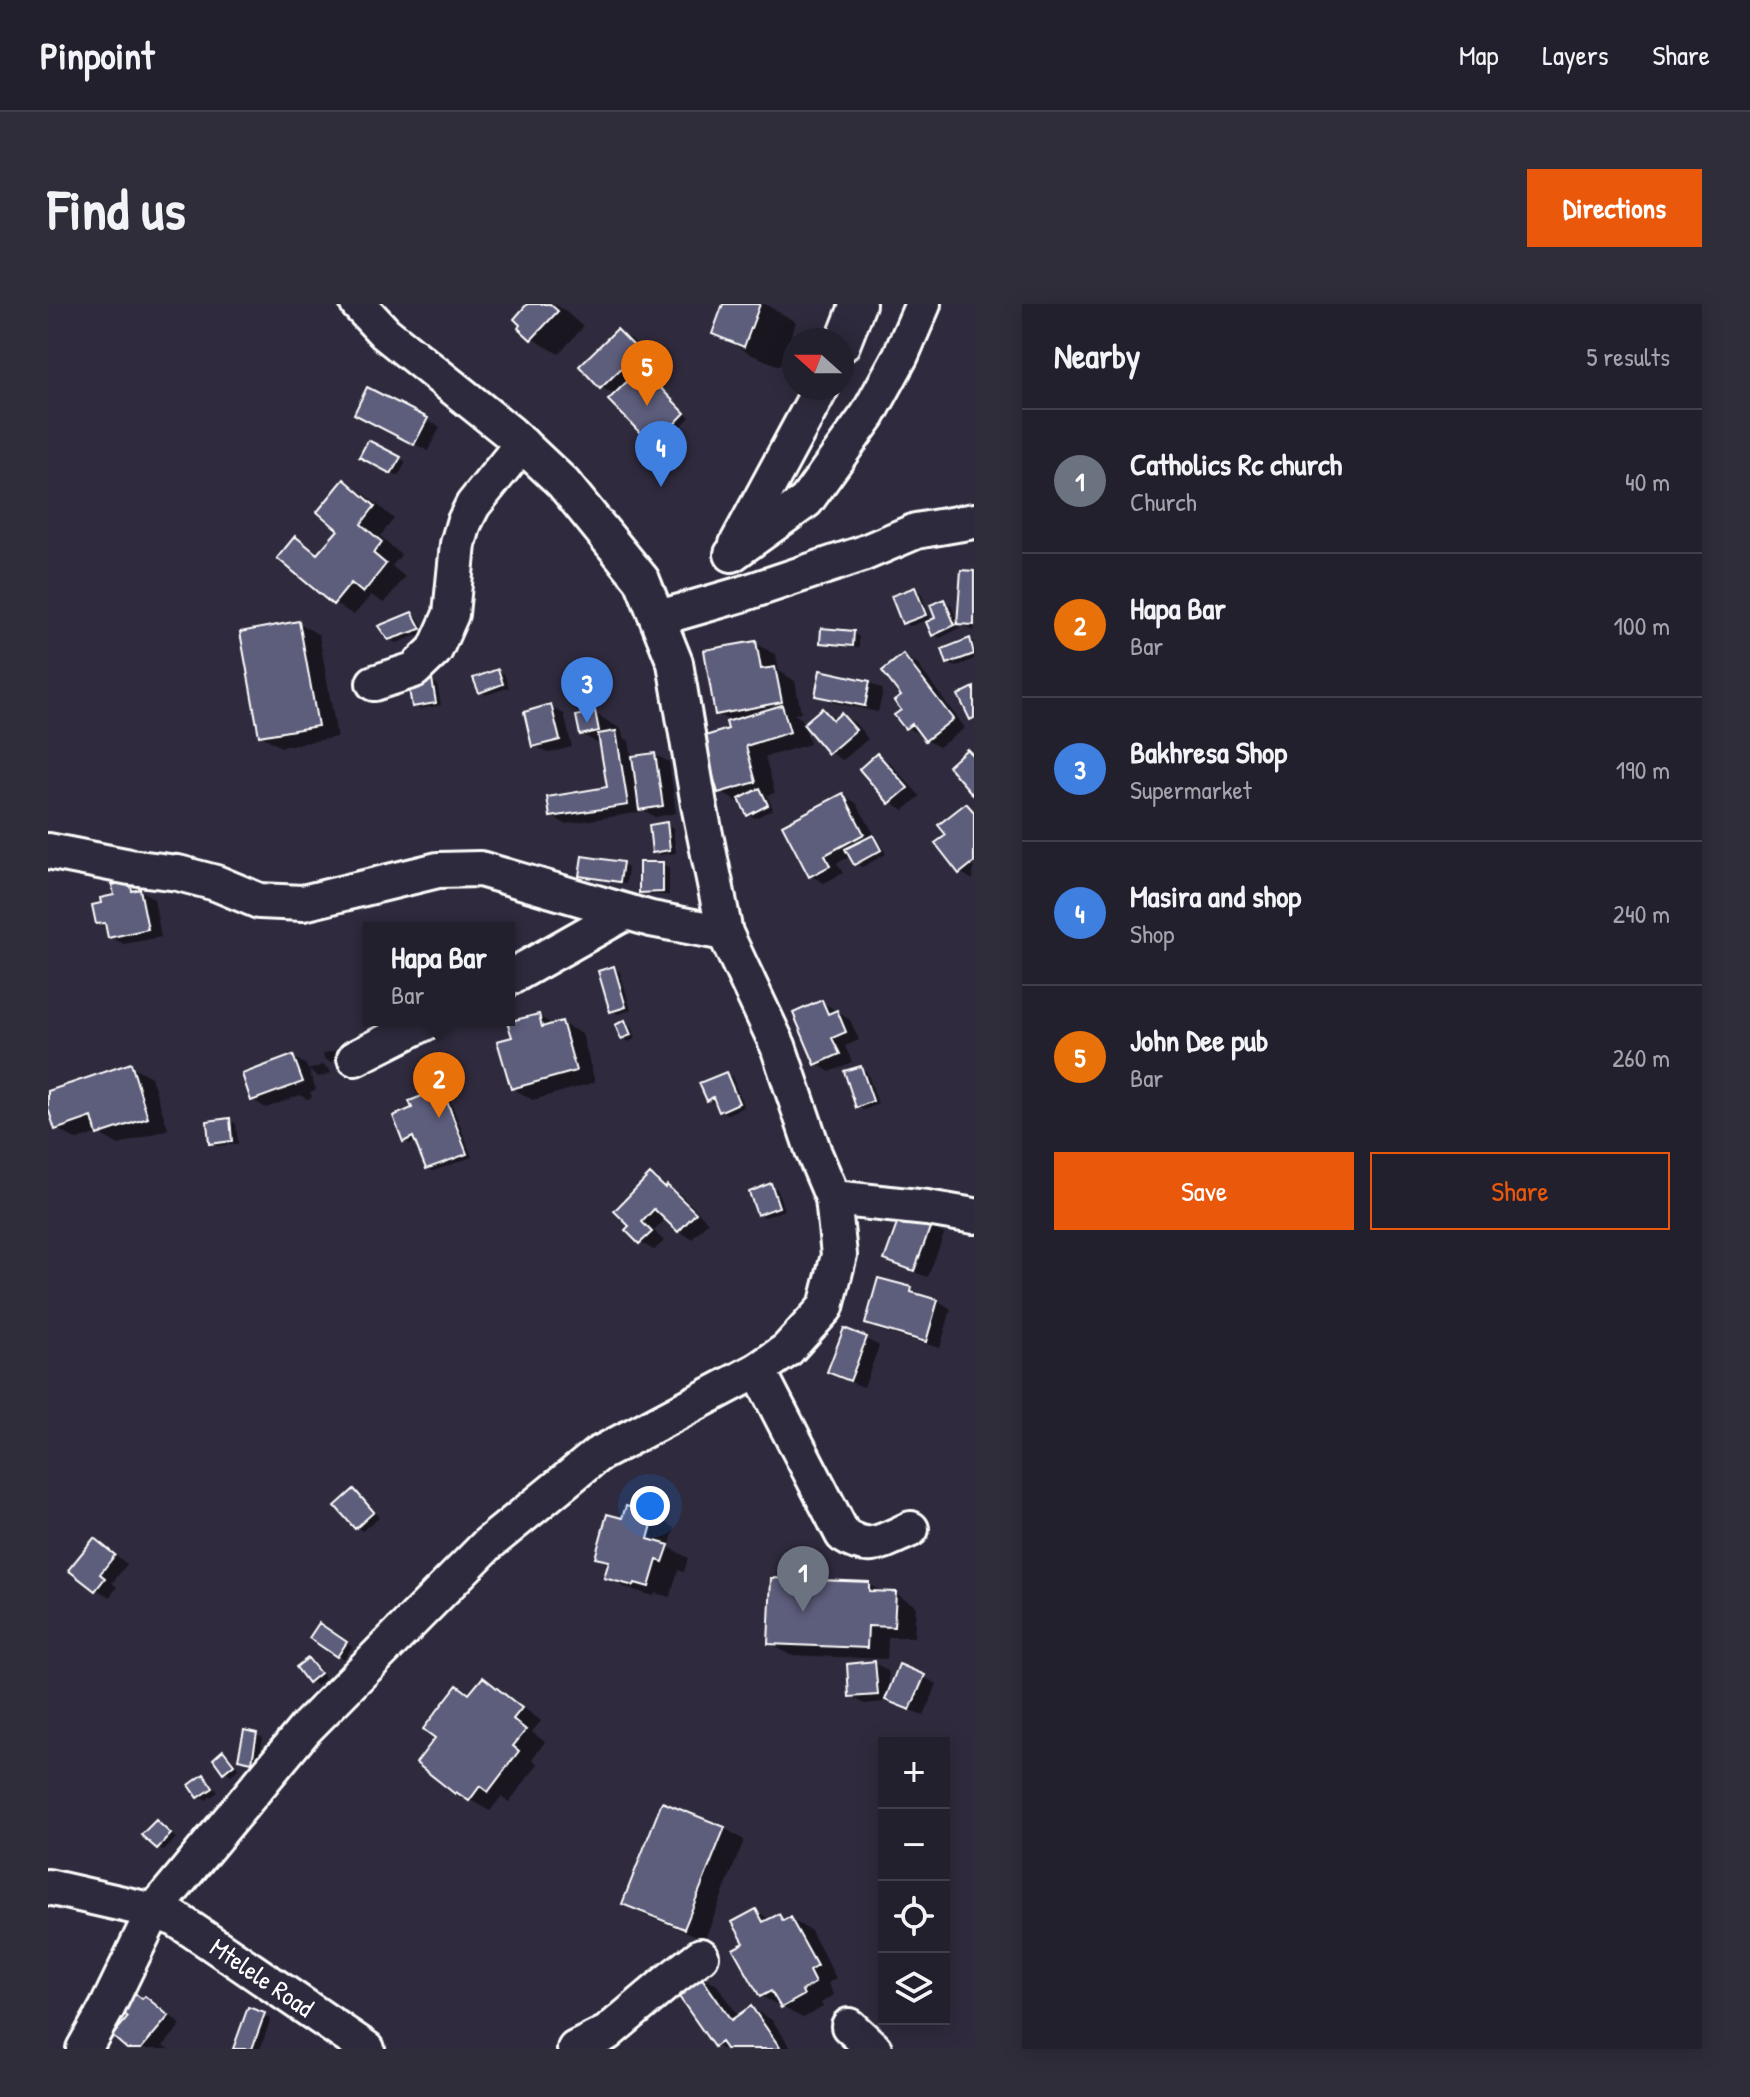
<!DOCTYPE html>
<meta charset="utf-8">
<style>
:root{--surface:#23202e;--page:#2f2d3a;--text:#f1f3f6;--muted:#a3a3aa;--line:#403e4a;--accent:#ea580c}
body{margin:0;font-family:"Patrick Hand",sans-serif;background:var(--page);color:var(--text)}
.controls{position:absolute;right:24px;bottom:24px;display:grid;overflow:hidden;border-radius:0px;box-shadow:0 4px 20px #0003}
.controls button{width:72px;height:72px;display:grid;place-items:center;padding:0;border:0;border-bottom:2px solid var(--line);background:var(--surface);color:var(--text);font:40px sans-serif}
.compass{position:absolute;left:734px;top:24px;width:72px;height:72px;border-radius:50%;background:var(--surface);box-shadow:0 4px 20px #0003;rotate:291deg}
.you{position:absolute;left:602px;top:1202px;width:28px;height:28px;margin:-20px;border:6px solid #fff;border-radius:50%;background:#1a73e8;box-shadow:0 0 0 12px #1a73e833}
.badge{display:grid;place-items:center;width:52px;height:52px;border-radius:50%;background:var(--accent);color:#fff;font-size:26px;font-weight:700}
.pin{position:absolute;translate:-50% -66px;filter:drop-shadow(0 2px 4px #0008)}
.pin::after{content:'';position:absolute;top:42px;width:28px;height:24px;background:inherit;clip-path:polygon(0 0,100% 0,50% 100%)}
.popup{position:absolute;left:315px;top:618px;width:152px;height:104px;box-sizing:border-box;display:grid;place-content:center;border-radius:0px;background:var(--surface);filter:drop-shadow(0 2px 6px #0005);font-size:26px;white-space:nowrap;color:var(--muted)}
.popup b{font-size:30px;color:var(--text)}
.popup::after{content:'';position:absolute;left:50%;top:100%;margin-left:-16px;border:16px solid transparent;border-top-color:var(--surface)}
.list{margin:0;padding:0;list-style:none}
h2{display:flex;justify-content:space-between;align-items:center;height:104px;margin:0;padding:0 32px;font-size:34px}
h2 small{font-size:26px;font-weight:400;color:var(--muted)}
.list li{display:grid;grid-template-columns:52px 1fr auto;gap:24px;align-items:center;box-sizing:border-box;height:144px;padding:0 32px;border-top:2px solid var(--line)}
.list b{display:block;font-size:30px;white-space:nowrap}
.list p{margin:0;font-size:26px;white-space:nowrap;color:var(--muted)}
.list em{font-size:26px;font-style:normal;color:var(--muted)}
.actions{display:flex;gap:16px;padding:24px 32px}
.actions a{flex:1;padding:18px 0;border:2px solid var(--accent);border-radius:0px;text-align:center;font-size:28px;color:var(--accent)}
.actions .main{background:var(--accent);color:#fff}
.icon{flex:none;width:44px;height:44px;fill:none;stroke:currentColor;stroke-width:2;stroke-linecap:round;stroke-linejoin:round}
.map{position:relative;flex:none;width:926px;height:1745px;overflow:hidden;border-radius:0px}
header{display:flex;align-items:center;gap:48px;box-sizing:border-box;height:112px;padding:0 40px;background:var(--surface);border-bottom:2px solid var(--line)}
header strong{font-size:38px}
nav{display:flex;gap:44px;margin-inline-start:auto;font-size:28px}
.intro{display:flex;align-items:center;justify-content:space-between;box-sizing:border-box;height:192px;padding:0 48px}
h1{margin:0;font-size:56px}
.button{padding:20px 36px;border-radius:0px;background:var(--accent);color:#fff;font-size:28px;font-weight:700}
main{display:flex;gap:48px;padding:0 48px}
aside{flex:1;background:var(--surface);border-radius:0px;box-shadow:0 4px 20px #0003}
.map>svg:first-child{display:block}
.shadow{fill:#0007}
.building{fill:#5d5d7b;stroke:#fff;stroke-width:2}
.lines{fill:none;stroke-linecap:round;stroke-linejoin:round}
.minor-casing{stroke:#fff;stroke-width:40}
.minor{stroke:#2f2a3d;stroke-width:34}
.labels{text-anchor:middle;stroke-width:6;stroke-linejoin:round;paint-order:stroke}
.street-label{font-size:26px;fill:#fff;stroke:#2f2a3d}
</style>
<header>
<strong>Pinpoint</strong>
<nav><a>Map</a><a>Layers</a><a>Share</a></nav>
</header>
<div class="intro"><h1>Find us</h1><a class="button">Directions</a></div>
<main>
<div class="map">
<svg width="926" height="1745" viewBox="0 0 926 1745">
<rect width="100%" height="100%" fill="#2f2a3d"/>
<filter id="ink" filterUnits="userSpaceOnUse"><feTurbulence type="fractalNoise" baseFrequency=".0125" numOctaves="2"/><feDisplacementMap in="SourceGraphic" scale="16" xChannelSelector="R" yChannelSelector="G"/><feConvolveMatrix kernelMatrix="1 2 1 2 8 2 1 2 1" color-interpolation-filters="sRGB"/></filter>
<g filter="url(#ink)">
<!-- shadow -->
<path class="shadow" d="M482,0H506L516,6L535,23L511,50L485,35L472,24Z
M677,0H717L748,18L732,62L702,50L666,29Z
M569,27L583,35L603,56L593,66L599,70L642,113L613,144L607,140L568,92L553,83Z
M379,116L392,123L380,147L322,117Z
M321,138L358,158L350,172L314,152Z
M297,178L317,190L346,215L332,232L353,251L344,262L357,273L336,299L323,291L306,311L286,299L248,235L272,250L293,226Z
M926,269V327L911,319Z
M867,285L873,289L884,318L890,315L896,298L903,301L912,324L892,334L886,330L879,316L862,322L856,319Z
M364,310L370,314L378,328L348,339L341,335Z
M251,319L271,331L289,433L233,443L212,431Z
M805,329L811,333V344L780,341L774,338Z
M922,336L926,338V355L907,363L901,359Z
M707,339L728,351L731,367L747,377L753,409L746,410L754,415L762,440L717,453L727,489L719,491L725,505L707,514L701,510L695,498L692,499L672,488L684,418L669,410Z
M855,352L869,360L917,424L891,443L878,436L874,430L872,431L858,423L856,406Z
M450,367L456,370L461,383L438,391L432,387Z
M383,377L389,380L393,401L372,405L366,401Z
M821,378L835,386L830,408L783,398L769,391Z
M503,403L516,410L524,443L500,449L486,441Z
M775,406L789,415L794,412L807,419L820,435L795,456L781,448Z
M546,409L573,425L575,433L581,437L584,454L607,451L621,458L628,509L607,513L592,504L593,508L517,520L504,512L561,484L554,442L534,430Z
M829,451L842,459L872,492L856,506L843,498Z
M795,491L808,499L838,550L814,563L807,560L803,552L789,559L795,569L776,579L763,572Z
M918,502L926,506L925,576L912,568L901,532Z
M619,520L625,524L628,549L612,551L606,547Z
M574,560L580,564L578,580L539,574L533,571Z
M615,560L621,564V591H599L593,587Z
M82,579L106,595L113,633L76,640L62,633L60,625L50,619Z
M566,664L572,668L583,706L570,710L564,706Z
M774,698L802,716L811,736L797,742L804,758L782,768L769,760Z
M490,712L506,721L513,719L534,730L547,778L485,796L464,784L466,734Z
M577,718L583,722L588,734L581,738L575,734Z
M291,745L297,748L298,753L282,758L276,754L275,750Z
M245,753L258,761L260,766L275,761L281,765L283,769L271,773L261,767L268,786L262,788L264,793L259,795L252,791L218,804L205,796Z
M83,762L103,773L120,825L71,841L50,829L29,836L8,824L0,798V789Z
M813,764L819,768L830,800L816,806L809,802Z
M678,770L684,773L696,803L679,810L673,806L669,797L666,799L660,795Z
M394,786L400,790L424,853L385,867L379,864L369,837L362,840L356,836L367,805Z
M181,816L188,820L190,840L169,842L163,839Z
M603,873L633,891L660,918L644,935L631,927L618,914L606,927L616,937L606,946L593,939L580,926Z
M723,882L729,885L736,906L717,913L711,910Z
M882,923L896,930L880,973L852,963L838,955Z
M864,985L877,994L890,997L903,1005L892,1044L833,1027L819,1019Z
M818,1035L831,1042L816,1083L794,1075L781,1068Z
M306,1188L312,1191L331,1213L314,1227L308,1223Z
M579,1204L607,1212L627,1224L621,1243L640,1254L636,1268L630,1266L622,1293L607,1289L606,1292L578,1284L558,1273L562,1260L549,1253L575,1217Z
M46,1236L79,1260L64,1279L69,1283L62,1293L48,1285L23,1265Z
M820,1280L837,1289L848,1290L868,1302L866,1333H840L839,1355L742,1351L722,1339Z
M278,1325L304,1343L296,1355L290,1352Z
M260,1356L267,1360L277,1374L268,1381L262,1377Z
M827,1359L840,1367L842,1389L876,1373L889,1380L876,1412L844,1397L817,1400L803,1392Z
M435,1376L455,1388L493,1417L484,1428L497,1438L484,1455L490,1460L461,1498L453,1493L442,1507L408,1488L390,1434L410,1383L423,1391Z
M209,1431L215,1434L210,1460L199,1458L193,1454Z
M175,1449L181,1452L191,1464L183,1471L177,1467Z
M156,1473L162,1476L170,1488L158,1496L151,1493Z
M108,1518L128,1534L116,1547L110,1544Z
M676,1524L696,1536L657,1635L596,1611L576,1599Z
M708,1607L723,1616L731,1612L739,1617L742,1615L763,1627L788,1674L780,1679L786,1691L773,1699L775,1703L755,1714L713,1692L698,1640Z
M649,1670L669,1681L691,1713L703,1704L724,1716L744,1745H674L667,1741Z
M85,1689L111,1702L133,1721L115,1742L122,1745H82Z
M201,1706L223,1715L212,1745H187Z"/>
<!-- building -->
<path class="building" d="M479,0H502L510,7L483,36L470,24L472,21L466,15Z
M675,0H712L696,43L664,30Z
M569,25L591,47L552,85L531,62Z
M593,64L637,109L605,142L560,96Z
M319,83L380,114L366,141L306,110Z
M320,136L353,153L343,170L311,153Z
M296,175L327,202L313,220L334,238L325,249L338,260L315,289L303,279L285,301L229,254L247,232L269,250L290,226L269,208Z
M913,266L926,267V321L909,320Z
M867,283L878,311L854,320L843,292Z
M896,295L907,321L884,332L878,318L887,314L882,301Z
M364,308L373,325L340,336L330,322Z
M251,317L270,422L211,432L192,328Z
M773,324L806,327L805,342L772,339Z
M922,334L926,350L899,360L894,345Z
M708,337L713,365L727,363L734,398L667,411L656,346Z
M855,350L905,415L877,437L864,420L857,425L846,411L853,406L846,397L853,392L834,367Z
M450,365L455,380L431,389L425,374Z
M772,366L822,377L817,402L767,392Z
M384,375L388,399L364,403L360,379Z
M926,383V414L922,416L910,391Z
M503,400L512,436L484,443L476,408Z
M734,401L742,428L698,442L708,478L670,489L654,433L680,425L678,418Z
M774,404L785,416L793,409L808,426L780,450L755,420Z
M547,407L551,427L532,431L528,412Z
M568,427L580,501L502,513L499,493L559,483L550,430Z
M919,445L926,452V492L900,462Z
M607,449L615,502L591,506L584,452Z
M829,449L860,484L841,500L811,465Z
M712,484L720,501L699,512L691,495Z
M795,489L816,530L777,551L782,562L761,573L734,521Z
M918,499L926,508V558L911,570L887,539L898,531L890,521Z
M619,518L622,546L604,549L601,521Z
M825,531L833,546L806,561L797,545Z
M534,552L575,558L572,578L531,572Z
M591,558H615V588L591,589Z
M82,577L84,587L92,585L100,625L60,634L57,619L48,620L44,601L53,599L52,594L66,591L64,581Z
M566,662L578,703L562,708L550,667Z
M774,696L780,710L789,706L798,728L784,734L792,750L767,761L745,709Z
M491,710L494,723L514,717L528,767L463,785L449,737L464,733L459,718Z
M577,716L583,731L573,735L567,721Z
M245,751L255,778L203,797L194,770Z
M83,759L100,814L49,831L44,813L7,826L0,804V787Z
M813,762L825,797L808,804L796,767Z
M678,768L691,799L671,808L665,793L659,797L651,779Z
M394,784L419,850L378,865L365,833L355,838L345,812L364,804L361,797Z
M182,814L184,837L161,840L159,817Z
M602,870L617,884L619,881L648,909L630,928L606,905L594,918L604,928L591,940L577,926L581,922L566,907Z
M723,879L731,903L709,911L701,888Z
M853,909L883,921L866,967L836,956Z
M830,974L864,983L863,988L890,996L878,1038L817,1020Z
M796,1024L819,1033L802,1077L779,1068Z
M306,1185L326,1208L307,1225L287,1202Z
M578,1202L607,1210L600,1235L621,1241L615,1258L609,1256L601,1283L587,1279L586,1282L556,1274L561,1257L547,1254L559,1210L574,1214Z
M46,1234L67,1251L52,1270L57,1274L47,1287L20,1266Z
M723,1274L821,1278V1287L848,1288L846,1323L820,1322L819,1344L720,1340Z
M271,1319L299,1338L289,1353L261,1334Z
M260,1354L272,1369L260,1379L248,1363Z
M827,1357L830,1391L801,1393L799,1360Z
M851,1360L877,1371L862,1406L837,1396Z
M435,1373L474,1404L465,1415L478,1426L465,1442L471,1447L440,1488L432,1482L421,1497L408,1488L407,1490L368,1459L387,1434L375,1425L409,1381L421,1390Z
M196,1426L209,1429L204,1458L190,1455Z
M175,1446L186,1460L175,1469L165,1455Z
M156,1470L165,1484L150,1494L141,1481Z
M614,1498L677,1523L636,1625L574,1600Z
M108,1516L123,1530L109,1545L93,1531Z
M708,1605L715,1618L731,1610L735,1617L742,1613L769,1662L761,1667L767,1679L754,1687L756,1691L733,1704L723,1687L712,1693L685,1645L696,1639L684,1618Z
M649,1667L683,1716L703,1702L733,1745H678L673,1738L666,1743L625,1684Z
M84,1687L94,1695L97,1692L121,1712L93,1745H79L64,1732L80,1713L70,1704Z
M200,1703L217,1709L204,1745H185Z"/>
<g class="lines">
<!-- minor casing -->
<g class="minor-casing">
<g id="minor">
<path d="M794,41L810,0"/>
<path d="M689,240L773,84"/>
<path d="M684,250L758,197L820,111L853,51L875,0"/>
<path d="M611,314L694,290L814,250L868,227L926,217"/>
<path d="M326,379L366,366L387,346L403,310L410,240L416,219L425,201L474,140"/>
<path d="M0,547L82,563L130,569L168,579L211,597L255,599L390,566L432,565L603,615L677,629"/>
<path d="M461,674L578,608"/>
<path d="M307,754L382,716"/>
<path d="M785,894L879,904L926,912"/>
<path d="M710,1066L795,1231C822,1249 835,1237 863,1225"/>
<path id="s1" d="M0,1583L106,1607L128,1615L319,1745"/>
<path d="M801,1722L826,1745"/>
<path d="M36,1745L59,1704L106,1607L257,1425L440,1240L549,1151L710,1066L739,1046L778,1003L791,951L785,894L766,849L730,742L677,629L651,501L627,359L594,276L515,179L462,129L337,29L310,0"/>
<path d="M527,1745L559,1729L623,1675L653,1652"/>
</g>
</g>
<!-- minor -->
<use href="#minor" class="minor"/>
</g>
</g>
<g class="labels">
<!-- street labels -->
<g class="street-label">
<text dy="9" stroke="none"><textPath href="#s1" startOffset="236">Mtelele Road</textPath></text>
</g>
</g>
</svg>
<div class="controls">
<button>+</button>
<button>−</button>
<button><svg class="icon" aria-label="locate" viewBox="0 0 24 24"><circle cx="12" cy="12" r="6"/><path d="M12 2v4M12 18v4M2 12h4M18 12h4"/></svg></button>
<button><svg class="icon" aria-label="layers" viewBox="0 0 24 24"><path d="M12 4l9 5-9 5-9-5zM3 14l9 5 9-5"/></svg></button>
</div>
<svg class="compass" viewBox="-18 -18 36 36"><path d="M0-13l5 13h-10z" fill="#e53935"/><path d="M0 13l5-13h-10z" fill="#a3a3aa"/></svg>
<div class="you"></div>
<div class="pin badge" style="left:755px;top:1308px;background:#6b7280">1</div>
<div class="pin badge" style="left:391px;top:814px;background:#e8710a">2</div>
<div class="popup"><b>Hapa Bar</b>Bar</div>
<div class="pin badge" style="left:539px;top:419px;background:#3f7fe0">3</div>
<div class="pin badge" style="left:613px;top:183px;background:#3f7fe0">4</div>
<div class="pin badge" style="left:599px;top:102px;background:#e8710a">5</div>
</div>
<aside>
<h2>Nearby<small>5 results</small></h2>
<ul class="list">
<li><span class="badge" style="background:#6b7280">1</span><div><b>Catholics Rc church</b><p>Church</p></div><em>40 m</em></li>
<li><span class="badge" style="background:#e8710a">2</span><div><b>Hapa Bar</b><p>Bar</p></div><em>100 m</em></li>
<li><span class="badge" style="background:#3f7fe0">3</span><div><b>Bakhresa Shop</b><p>Supermarket</p></div><em>190 m</em></li>
<li><span class="badge" style="background:#3f7fe0">4</span><div><b>Masira and shop</b><p>Shop</p></div><em>240 m</em></li>
<li><span class="badge" style="background:#e8710a">5</span><div><b>John Dee pub</b><p>Bar</p></div><em>260 m</em></li>
</ul>
<div class="actions"><a class="main">Save</a><a>Share</a></div>
</aside>
</main>
